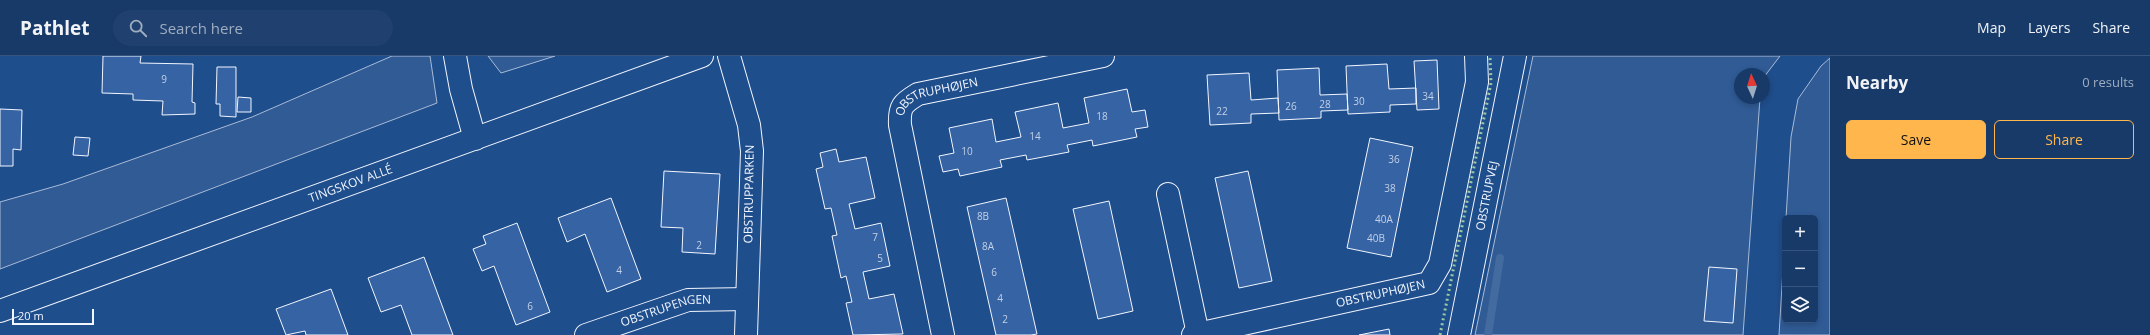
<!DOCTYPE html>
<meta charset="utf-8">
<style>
:root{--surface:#173a69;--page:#20416f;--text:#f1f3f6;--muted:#9eadc0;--line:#36547d;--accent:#ffb74d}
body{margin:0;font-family:"Open Sans",sans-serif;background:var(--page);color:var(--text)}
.controls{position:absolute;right:12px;bottom:12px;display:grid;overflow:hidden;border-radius:6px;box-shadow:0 2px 6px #0003}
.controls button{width:36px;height:36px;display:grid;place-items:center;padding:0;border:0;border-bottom:1px solid var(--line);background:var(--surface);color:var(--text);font:20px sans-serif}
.compass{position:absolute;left:1734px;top:12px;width:36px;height:36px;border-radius:50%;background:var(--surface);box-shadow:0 2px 6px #0003;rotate:356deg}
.scale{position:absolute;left:12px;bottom:10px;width:82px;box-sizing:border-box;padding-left:4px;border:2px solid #f2f6ff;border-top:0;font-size:11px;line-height:14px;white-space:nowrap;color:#f2f6ff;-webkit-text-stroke:3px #1f4e8c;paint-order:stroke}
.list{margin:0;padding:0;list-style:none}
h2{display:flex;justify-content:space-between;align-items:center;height:52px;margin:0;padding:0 16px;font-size:17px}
h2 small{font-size:13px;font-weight:400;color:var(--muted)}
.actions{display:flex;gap:8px;padding:12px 16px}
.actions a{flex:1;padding:9px 0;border:1px solid var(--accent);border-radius:6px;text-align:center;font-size:14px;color:var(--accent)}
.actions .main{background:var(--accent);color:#111}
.icon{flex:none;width:22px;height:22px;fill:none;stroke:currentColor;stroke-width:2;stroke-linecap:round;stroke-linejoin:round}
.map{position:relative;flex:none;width:1830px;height:279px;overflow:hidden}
header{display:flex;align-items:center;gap:24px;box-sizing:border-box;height:56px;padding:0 20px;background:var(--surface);border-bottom:1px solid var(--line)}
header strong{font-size:19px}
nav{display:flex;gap:22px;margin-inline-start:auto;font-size:14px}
.search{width:280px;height:36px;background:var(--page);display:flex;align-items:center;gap:10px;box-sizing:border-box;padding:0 14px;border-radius:22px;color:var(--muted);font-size:15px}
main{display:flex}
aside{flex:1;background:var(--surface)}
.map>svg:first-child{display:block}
.green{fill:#305b95;stroke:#a8bbd7}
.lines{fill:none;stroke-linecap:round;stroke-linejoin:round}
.stream{stroke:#446ba0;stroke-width:8}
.building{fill:#3563a3;stroke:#f2f6ff}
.street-casing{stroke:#f2f6ff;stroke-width:24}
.street{stroke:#1f4e8c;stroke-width:22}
.hedge{stroke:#97c8a6;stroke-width:3;stroke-dasharray:2 3;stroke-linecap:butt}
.labels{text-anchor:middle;stroke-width:3;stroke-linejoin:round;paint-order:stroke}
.number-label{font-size:10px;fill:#c3d1e8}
.street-label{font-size:12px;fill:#f2f6ff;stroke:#1f4e8c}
</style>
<header>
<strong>Pathlet</strong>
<div class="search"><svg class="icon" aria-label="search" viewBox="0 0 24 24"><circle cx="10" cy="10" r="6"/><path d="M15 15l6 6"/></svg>Search here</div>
<nav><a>Map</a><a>Layers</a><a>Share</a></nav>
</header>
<main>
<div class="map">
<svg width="1830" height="279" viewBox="0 0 1830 279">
<rect width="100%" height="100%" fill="#1f4e8c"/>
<!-- green -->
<path class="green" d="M392,0H430L437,47L0,213V146L63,128L252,61Z
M488,0H555L501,17Z
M1533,0H1780L1764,21V18H1740V42H1760L1743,279H1475Z
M1830,2V279H1779L1785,180V264H1815V162H1786L1791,81L1798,43L1821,10Z"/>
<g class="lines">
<!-- stream -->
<path class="stream" d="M1488,279L1500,202"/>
</g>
<!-- building -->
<path class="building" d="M103,0H141L140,7L193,8L192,46L195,47V58L162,59L163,45L133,44V38L102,37Z
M1437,4L1439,53L1417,54L1414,5Z
M1387,8L1389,33L1416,32V48L1390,49V56L1348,58L1346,10Z
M217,11H236V61L220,60V48H216Z
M1319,12L1320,39L1347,38L1348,54L1321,55V62L1279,64L1277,14Z
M1249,17L1251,44L1278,42L1279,57L1251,58V67L1210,69L1207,19Z
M1127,33L1132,56L1145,54L1148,71L1135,73L1137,81L1093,90L1092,84L1067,89L1069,96L1027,104L1026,99L1000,104L1002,111L960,120L958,113L943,116L939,100L954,97L949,72L992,63L996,86L1021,81L1015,56L1058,47L1063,72L1089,67L1084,42Z
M238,41L251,42V56H237Z
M0,53L22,54L21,94L13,93V110H0Z
M75,81L90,82L88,100L73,99Z
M1370,82L1413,91L1391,201L1347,192Z
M836,93L839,106L866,101L875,142L849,148L855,173L881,167L890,210L863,216L869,243L894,238L903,278L853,279L846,247L852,246L846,220L841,222L832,180L837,179L831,152L825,153L816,113L823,111L820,97Z
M664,115L720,118L715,198L682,196L683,172L661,171Z
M1248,115L1272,225L1239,232L1215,122Z
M611,142L641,223L607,236L585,178L567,186L558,162Z
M1006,142L1037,278L1031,279H996L967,151Z
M1109,145L1133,255L1098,263L1073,153Z
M517,167L550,256L516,269L494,210L482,215L473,193L486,188L483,180Z
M424,201L453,279H412L401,249L381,256L368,222Z
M1709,211L1737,213L1733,267L1704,265Z
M331,233L348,279H306L305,275L286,279L276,253Z
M1389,273L1390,279H1359Z"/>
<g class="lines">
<!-- street casing -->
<g class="street-casing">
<g id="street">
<path d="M455,0L461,33L475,83"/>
<path d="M729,0L749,69L752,95L746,279"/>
<path d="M1168,138L1198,278"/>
<path id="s1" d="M0,255L702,0"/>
<path id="s2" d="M586,279L688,244L747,243"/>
<path id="s3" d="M943,279L900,69C899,50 903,47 918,38L1103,0"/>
<path id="s4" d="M1193,279L1429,227L1440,208L1477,26L1476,0"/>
<path id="s5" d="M1459,279L1515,0"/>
</g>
</g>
<!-- street -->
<use href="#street" class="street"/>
<!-- hedge -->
<path class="hedge" d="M1440,279L1491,27L1490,0"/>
</g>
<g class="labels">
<!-- number labels -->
<g class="number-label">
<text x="164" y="27">9</text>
<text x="1428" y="44">34</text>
<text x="1359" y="49">30</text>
<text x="1325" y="52">28</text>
<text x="1291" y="54">26</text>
<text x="1222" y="59">22</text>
<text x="1102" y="64">18</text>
<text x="1035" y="84">14</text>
<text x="967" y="99">10</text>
<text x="1394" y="107">36</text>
<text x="1390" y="136">38</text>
<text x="983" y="164">8B</text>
<text x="1384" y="167">40A</text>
<text x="875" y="185">7</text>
<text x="1376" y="186">40B</text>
<text x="699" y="193">2</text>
<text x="988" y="194">8A</text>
<text x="880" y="206">5</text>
<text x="619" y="218">4</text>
<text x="994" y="220">6</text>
<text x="1000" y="246">4</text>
<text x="530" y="254">6</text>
<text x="1005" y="267">2</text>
</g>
<!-- street labels -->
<g class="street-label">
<text dy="4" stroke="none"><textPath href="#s3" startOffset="269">OBSTRUPHØJEN</textPath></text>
<text dy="4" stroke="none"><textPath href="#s1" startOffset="373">TINGSKOV ALLÉ</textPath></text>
<text transform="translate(749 138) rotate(-89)" y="4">OBSTRUPPARKEN</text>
<text dy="4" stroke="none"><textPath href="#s5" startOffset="142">OBSTRUPVEJ</textPath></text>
<text dy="4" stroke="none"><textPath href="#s4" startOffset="192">OBSTRUPHØJEN</textPath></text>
<text dy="4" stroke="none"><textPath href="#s2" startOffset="84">OBSTRUPENGEN</textPath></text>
</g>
</g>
</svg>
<div class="controls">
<button>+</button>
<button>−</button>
<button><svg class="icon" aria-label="layers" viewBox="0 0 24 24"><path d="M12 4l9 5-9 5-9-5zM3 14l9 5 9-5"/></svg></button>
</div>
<svg class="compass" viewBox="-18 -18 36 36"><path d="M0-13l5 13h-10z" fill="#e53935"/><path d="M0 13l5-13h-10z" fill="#9eadc0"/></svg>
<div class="scale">20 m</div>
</div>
<aside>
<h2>Nearby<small>0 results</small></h2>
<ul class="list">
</ul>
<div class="actions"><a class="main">Save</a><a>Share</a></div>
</aside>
</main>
